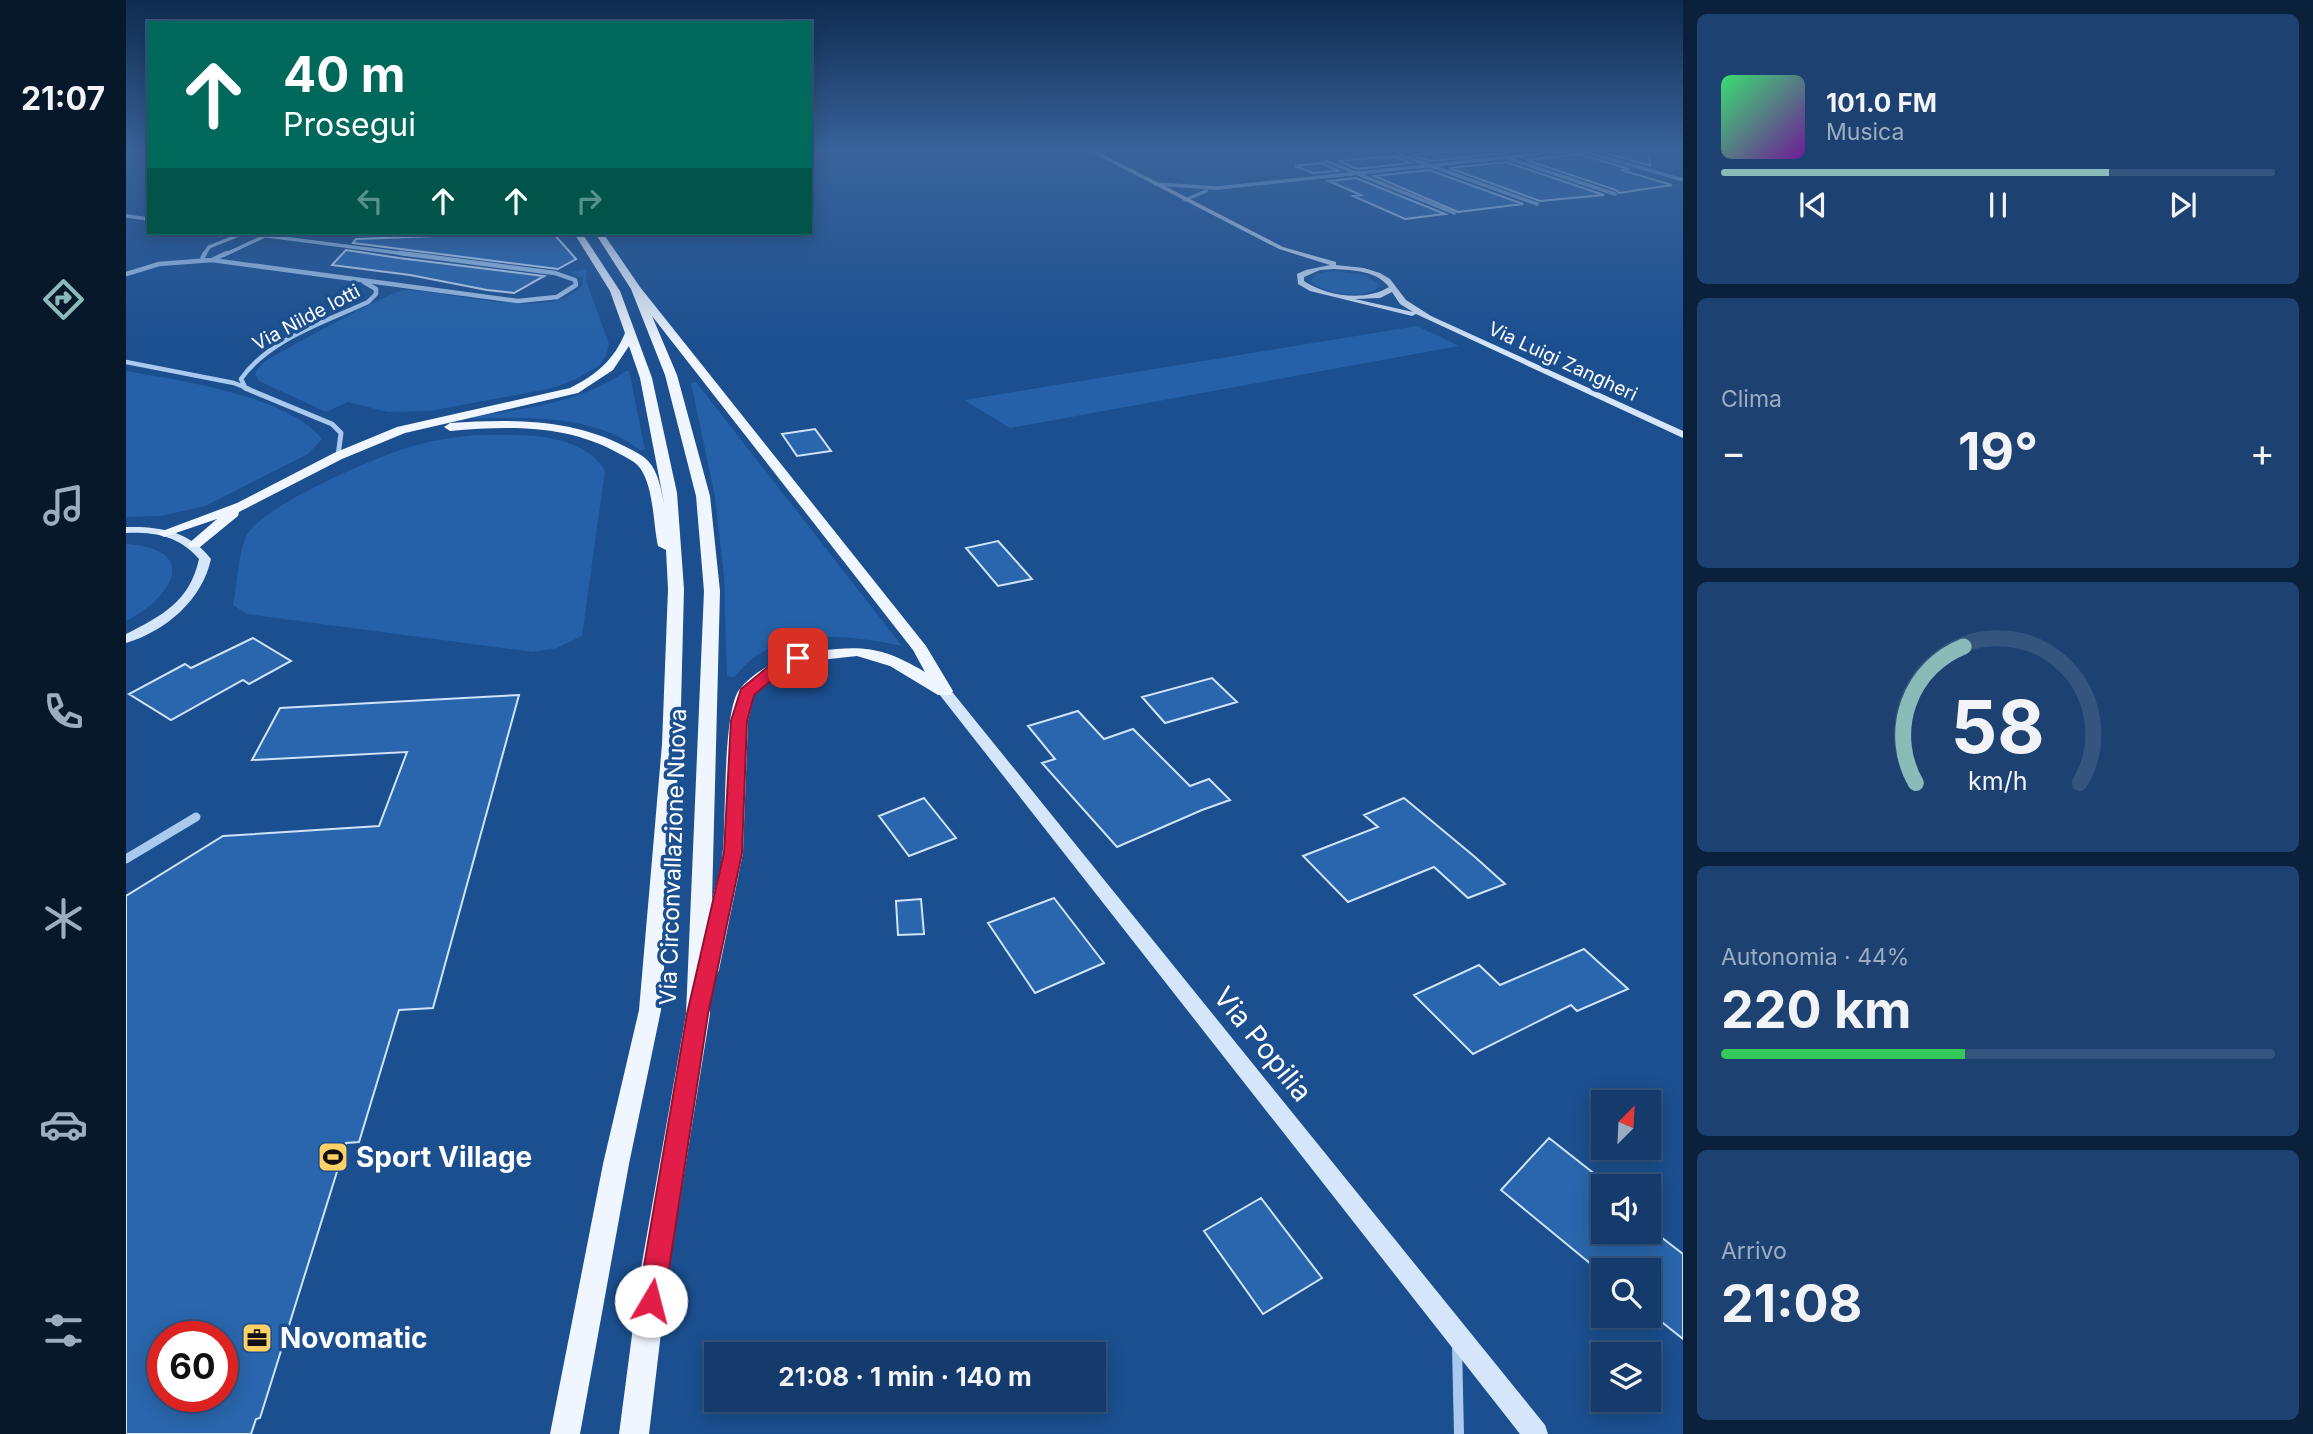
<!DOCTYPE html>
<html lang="it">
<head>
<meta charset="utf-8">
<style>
  :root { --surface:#143b6b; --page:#1d4271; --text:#f1f3f6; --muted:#9dadc1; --line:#33557e; --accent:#8bbbb9 }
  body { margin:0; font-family:Inter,sans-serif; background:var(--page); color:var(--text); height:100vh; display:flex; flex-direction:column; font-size:26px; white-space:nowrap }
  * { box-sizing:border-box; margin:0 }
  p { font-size:23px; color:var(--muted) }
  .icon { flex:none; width:38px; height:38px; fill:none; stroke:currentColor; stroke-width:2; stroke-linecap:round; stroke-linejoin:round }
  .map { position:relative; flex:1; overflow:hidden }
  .details { display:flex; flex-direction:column; gap:14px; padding:14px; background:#0b203b; width:630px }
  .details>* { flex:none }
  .top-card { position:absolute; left:21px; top:21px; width:665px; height:214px; border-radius:0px; box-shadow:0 4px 18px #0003,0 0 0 2px var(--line); background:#00695c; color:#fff; overflow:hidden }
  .needle { width:46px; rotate:24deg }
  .controls { position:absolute; left:1465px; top:1090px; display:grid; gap:14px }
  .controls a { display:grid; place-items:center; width:70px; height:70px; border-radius:0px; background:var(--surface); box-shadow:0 4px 18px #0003,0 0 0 2px var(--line); font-size:35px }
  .speed { position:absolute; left:21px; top:1321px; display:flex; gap:14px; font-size:35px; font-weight:700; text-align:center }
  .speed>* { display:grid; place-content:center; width:91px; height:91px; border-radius:50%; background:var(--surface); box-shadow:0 4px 18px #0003,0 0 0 2px var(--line); line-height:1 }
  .speed .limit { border:10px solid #d22; background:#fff; color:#111 }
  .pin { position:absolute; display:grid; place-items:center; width:60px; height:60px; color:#fff; margin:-30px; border-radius:14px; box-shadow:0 4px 10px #0006 }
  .me { position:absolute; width:77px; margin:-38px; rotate:8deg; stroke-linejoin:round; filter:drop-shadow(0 0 5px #0008) }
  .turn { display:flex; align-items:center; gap:24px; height:147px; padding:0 21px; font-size:32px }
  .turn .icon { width:91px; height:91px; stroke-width:2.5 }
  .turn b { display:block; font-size:49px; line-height:60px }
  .lanes { display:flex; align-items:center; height:66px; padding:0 21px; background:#0003; justify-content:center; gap:35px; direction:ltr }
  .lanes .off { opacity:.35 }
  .big { font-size:52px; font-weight:700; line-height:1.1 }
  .details .widget { flex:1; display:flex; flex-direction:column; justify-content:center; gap:10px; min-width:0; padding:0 24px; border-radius:10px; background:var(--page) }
  .details .dial { align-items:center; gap:0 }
  .dial svg { height:182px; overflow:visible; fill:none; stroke:var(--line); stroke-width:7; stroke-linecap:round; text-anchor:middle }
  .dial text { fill:var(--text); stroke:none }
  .song { display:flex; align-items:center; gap:21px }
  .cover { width:84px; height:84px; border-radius:10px; background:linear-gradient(135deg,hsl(140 70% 55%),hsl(280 70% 35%)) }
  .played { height:7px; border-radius:4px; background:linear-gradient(90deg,var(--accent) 70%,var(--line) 70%) }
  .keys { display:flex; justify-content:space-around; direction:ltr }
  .heat { display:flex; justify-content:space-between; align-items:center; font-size:38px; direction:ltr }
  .charge { height:10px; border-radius:5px; background:linear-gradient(90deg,#34c759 44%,var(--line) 0) }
  .trip { position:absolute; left:578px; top:1342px; width:402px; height:70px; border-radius:0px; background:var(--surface); box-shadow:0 4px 18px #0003,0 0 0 2px var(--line); font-weight:700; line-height:70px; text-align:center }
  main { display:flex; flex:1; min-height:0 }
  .dock { display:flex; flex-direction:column; width:126px; justify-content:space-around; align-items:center; background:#08182b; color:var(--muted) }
  .dock .icon { width:49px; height:49px }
  .dock .selected { color:var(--accent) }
  .dock b { font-size:32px; color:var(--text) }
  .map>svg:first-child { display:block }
  .green { fill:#2461a8 }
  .building { fill:#2a66ad; stroke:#cfe3fa; stroke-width:2; fill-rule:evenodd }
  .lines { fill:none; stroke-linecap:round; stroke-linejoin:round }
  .street-far4 { stroke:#a9c9ee; stroke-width:3.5 }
  .street-far3 { stroke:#a9c9ee; stroke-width:4.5 }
  .street-far2 { stroke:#a9c9ee; stroke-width:5 }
  .street-far1 { stroke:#a9c9ee; stroke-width:9 }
  .street { stroke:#a9c9ee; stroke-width:10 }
  .secondary { fill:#d6e6fa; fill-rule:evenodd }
  .primary { fill:#f0f6ff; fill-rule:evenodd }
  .route { fill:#e11d48; stroke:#92132f; stroke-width:2 }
  .labels { text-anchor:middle; stroke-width:7; stroke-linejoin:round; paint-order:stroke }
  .far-street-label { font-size:19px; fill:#fff; stroke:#1b4f8f }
  .street-label { font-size:23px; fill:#fff; stroke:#1b4f8f }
  .near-street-label { font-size:28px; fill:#fff; stroke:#1b4f8f }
  .near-poi-label { font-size:28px; font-weight:bold; fill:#fff; stroke:#1b4f8f; text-anchor:start }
</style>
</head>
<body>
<main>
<nav class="dock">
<b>21:07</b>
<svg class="icon selected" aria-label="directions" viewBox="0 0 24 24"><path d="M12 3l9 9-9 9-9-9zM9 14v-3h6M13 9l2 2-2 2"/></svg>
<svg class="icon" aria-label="music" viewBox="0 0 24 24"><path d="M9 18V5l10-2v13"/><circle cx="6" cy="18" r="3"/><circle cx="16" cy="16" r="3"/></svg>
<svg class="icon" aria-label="phone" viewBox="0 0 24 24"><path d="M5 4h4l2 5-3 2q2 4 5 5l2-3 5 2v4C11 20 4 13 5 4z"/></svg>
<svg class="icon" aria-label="climate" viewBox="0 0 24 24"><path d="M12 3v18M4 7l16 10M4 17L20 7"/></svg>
<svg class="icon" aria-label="car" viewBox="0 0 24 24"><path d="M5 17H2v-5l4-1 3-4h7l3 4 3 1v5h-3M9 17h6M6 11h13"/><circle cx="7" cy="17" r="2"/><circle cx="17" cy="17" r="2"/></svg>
<svg class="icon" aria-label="filters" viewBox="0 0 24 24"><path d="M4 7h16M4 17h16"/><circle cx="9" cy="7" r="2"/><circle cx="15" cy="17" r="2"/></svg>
</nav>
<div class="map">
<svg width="1557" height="1434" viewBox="0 0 1557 1434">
  <rect width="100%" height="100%" fill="#1b4f8f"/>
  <path class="green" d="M460,269V281L483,344L480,356L473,366L450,379L427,388L304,411L262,412L222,402L200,412L133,381L129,374L133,367L141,360C161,349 267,289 280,290C322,290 429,324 457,284L456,278L444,272Z
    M1205,271L1238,275L1254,285C1241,302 1198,294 1185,281L1189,274Z
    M1291,326L1333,346L884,428L838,400Z
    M0,371C52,380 163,396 196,439L182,454L79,506L35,516L0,517Z
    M500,371H503L519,450H514C468,415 403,417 348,419L347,417C401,408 454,403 500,371Z
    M570,382L776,646C728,636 671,628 627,658C620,663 614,671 608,677L601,676L598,577L589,497L565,383Z
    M350,435C393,435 452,430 479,470L456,636L431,648L407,652L121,614L107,605C111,586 112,555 120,537C132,507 254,455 287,446C308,440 329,437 350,435Z
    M0,544C75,549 47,597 0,621Z"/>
  <path class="building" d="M1342,149H1417L1304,161L1286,155Z
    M1466,149H1523L1524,166Z
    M1454,154L1503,169L1495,170L1546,185L1493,193L1490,190L1400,160Z
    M1268,156L1284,163L1231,169L1212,161Z
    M1381,162L1383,163L1478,195L1414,201L1323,168Z
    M1196,163L1212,171L1187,173L1169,166Z
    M1303,170L1397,204L1332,212L1248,176Z
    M1230,178L1319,214L1279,219L1227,196L1235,195L1203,181Z
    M391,233H427L450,259L432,269L227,243L230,239Z
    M220,250L273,258L418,276L388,293L361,290L284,275L206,265Z
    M689,429L705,451L671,456L656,434Z
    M872,541L906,579L872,586L840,548Z
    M127,638L165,661L123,684L117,680L45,720L3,694L59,664L65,668Z
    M1086,678L1111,702L1039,723L1016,697Z
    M393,695L307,1008L273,1010L233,1142L220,1143L134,1418L130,1419L125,1434H0V896L97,836L253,826L281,752L126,760L154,708ZM37,1337H96V1396H37Z
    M952,711L978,739L1007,729L1064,786L1083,779L1104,800L1076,810L991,847L916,763L929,759L902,726Z
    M798,798L830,838L783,856L753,816Z
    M1278,798L1349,857L1379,884L1342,898L1308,867L1222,902L1177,856L1252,827L1238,815Z
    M928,898L978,963L909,993L862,923Z
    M795,899L798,934L772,935L770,901Z
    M1458,949L1502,989L1451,1011L1445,1005L1347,1054L1288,995L1353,965L1374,985Z
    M1423,1138L1475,1179L1470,1186L1477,1191V1232H1522V1227L1557,1254V1339L1522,1311V1270H1477V1274L1375,1190Z
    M1135,1198L1196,1278L1137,1314L1078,1231Z"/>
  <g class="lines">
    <path class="street-far4" d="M1457,151L1557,180
      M1272,154L1411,204
      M1384,159L1489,194
      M1200,161L1328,213
      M1029,184L1091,188L1460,149
      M1059,200L1080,191
      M0,216L23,219
      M119,233L288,255
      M78,255L83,247L118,233
      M98,255L139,236"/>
    <path class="street-far3" d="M76,259L79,253
      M86,260L101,253
      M0,274L33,264L86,260L392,301L431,297L450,285L449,280L429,273L274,253
      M0,362L108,383L123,389
      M119,387L115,379C143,339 199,322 242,302L250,294V289L238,282"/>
    <path class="street-far2" d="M119,388L206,424L215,433L212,456"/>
    <path class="street-far1" d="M0,859L70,817"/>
    <path class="street" d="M1331,1346L1333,1434"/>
    <path class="secondary" d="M959,149H967L1157,247L1210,262V265L1238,268L1254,273L1264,279L1280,300L1305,316L1557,431V438L1290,314L1286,316L1184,291L1172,284L1171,274L1180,270L1204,265L1153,249ZM1208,269C1227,270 1251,271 1263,287C1239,302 1200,296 1178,281V277L1194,270ZM1266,292L1274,304L1287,312L1229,299L1254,298Z
      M0,527C33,526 64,531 85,559C76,600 40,631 0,643V634C36,616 64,601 73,559C53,536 29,532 0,533Z
      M818,687L823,688L1419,1425L1422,1434H1394L813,694L811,691Z"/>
    <path class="primary" d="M448,233H456L494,291L526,378L551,493L558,589L554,744L535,1010L503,1164L454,1434H424L477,1164L513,1010L536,744L542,589L540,550L532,546C527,523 528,488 514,468C509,461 499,457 492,453C440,424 382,426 324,431L318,427L324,423C384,419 445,418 500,447C508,451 517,455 523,462C532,472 535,489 538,503L514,378L503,346L487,370L452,393L279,433L216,459L113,512L112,516L74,547H64L62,544L91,519L38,537L31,533L111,503L208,453L271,427L444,388C470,375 488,360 499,333L484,291Z
      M469,233H477L514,287L800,646L827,691L824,695H812L764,666L731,656L676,662L653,675L628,695L622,721L617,853L593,970L590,976L584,978V1014L542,1274L523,1434H493L514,1274L560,1014L578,591L570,496L539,375L505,289ZM526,316L787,650L799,672C758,648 739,645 693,651C665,654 631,666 613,690C597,712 600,817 597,849C596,866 590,884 586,901L594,591L584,496L551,375Z"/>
  </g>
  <linearGradient id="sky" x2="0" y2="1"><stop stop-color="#0f2b4f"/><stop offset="0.43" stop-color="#39639b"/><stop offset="1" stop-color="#39639b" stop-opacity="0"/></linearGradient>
  <rect width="1557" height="350" fill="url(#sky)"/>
  <path class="route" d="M672,653L677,654L679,658L677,661L653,674L628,695L621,721L616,853L582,1014L538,1301L534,1310L525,1314L516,1310L512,1301L561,1014L598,853L605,721L615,689L642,667Z"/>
  <defs>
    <g id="stadium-square" transform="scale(1.575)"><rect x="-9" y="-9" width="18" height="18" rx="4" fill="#ffd166" stroke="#1b4f8f"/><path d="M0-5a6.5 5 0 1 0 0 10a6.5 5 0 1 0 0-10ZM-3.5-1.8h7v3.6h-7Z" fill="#111"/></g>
    <g id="office-square" transform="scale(1.575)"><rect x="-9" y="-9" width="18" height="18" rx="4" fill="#ffd166" stroke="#1b4f8f"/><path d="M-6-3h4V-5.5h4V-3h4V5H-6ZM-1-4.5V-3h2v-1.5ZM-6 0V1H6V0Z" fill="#111"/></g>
  </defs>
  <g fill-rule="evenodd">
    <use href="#stadium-square" x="207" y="1157"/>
    <use href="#office-square" x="131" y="1338"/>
  </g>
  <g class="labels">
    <g class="far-street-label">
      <text transform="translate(180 317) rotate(-28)" y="7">Via Nilde Iotti</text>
      <text transform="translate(1437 361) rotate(25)" y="7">Via Luigi Zangheri</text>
    </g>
    <g class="street-label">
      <text transform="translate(547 857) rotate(-88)" y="8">Via Circonvallazione Nuova</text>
    </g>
    <g class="near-street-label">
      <text transform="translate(1137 1044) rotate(51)" y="10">Via Popilia</text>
    </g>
    <g class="near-poi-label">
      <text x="230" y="1167">Sport Village</text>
      <text x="154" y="1348">Novomatic</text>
    </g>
  </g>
</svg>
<div class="controls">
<a><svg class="needle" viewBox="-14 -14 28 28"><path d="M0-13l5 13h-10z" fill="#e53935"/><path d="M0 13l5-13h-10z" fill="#9dadc1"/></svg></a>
<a><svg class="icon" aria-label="sound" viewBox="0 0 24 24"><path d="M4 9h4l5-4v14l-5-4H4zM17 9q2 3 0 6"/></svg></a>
<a><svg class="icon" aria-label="search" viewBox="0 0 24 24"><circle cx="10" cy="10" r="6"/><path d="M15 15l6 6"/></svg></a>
<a><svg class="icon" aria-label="layers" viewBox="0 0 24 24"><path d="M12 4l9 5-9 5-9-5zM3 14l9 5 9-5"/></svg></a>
</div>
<div class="speed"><div class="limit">60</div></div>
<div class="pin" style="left:672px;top:658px;background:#d93025"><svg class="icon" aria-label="arrive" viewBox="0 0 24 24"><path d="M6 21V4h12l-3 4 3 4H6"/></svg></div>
<svg class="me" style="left:525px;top:1301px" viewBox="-20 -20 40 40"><circle r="19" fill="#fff"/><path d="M0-13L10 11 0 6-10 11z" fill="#e11d48"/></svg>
<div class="trip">21:08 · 1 min · 140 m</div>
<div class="top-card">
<div class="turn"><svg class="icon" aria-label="ahead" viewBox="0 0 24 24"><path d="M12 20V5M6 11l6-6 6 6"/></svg><div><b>40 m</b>Prosegui</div></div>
<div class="lanes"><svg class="icon off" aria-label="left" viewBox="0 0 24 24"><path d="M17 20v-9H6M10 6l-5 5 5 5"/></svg><svg class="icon" aria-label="ahead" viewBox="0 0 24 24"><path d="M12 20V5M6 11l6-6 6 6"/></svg><svg class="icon" aria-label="ahead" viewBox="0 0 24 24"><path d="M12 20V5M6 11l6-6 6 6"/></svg><svg class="icon off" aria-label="right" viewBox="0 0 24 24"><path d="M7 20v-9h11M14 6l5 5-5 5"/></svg></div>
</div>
</div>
<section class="details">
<div class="widget">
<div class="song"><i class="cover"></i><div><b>101.0 FM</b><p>Musica</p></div></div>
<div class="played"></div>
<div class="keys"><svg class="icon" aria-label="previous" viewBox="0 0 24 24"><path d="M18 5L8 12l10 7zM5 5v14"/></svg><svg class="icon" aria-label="pause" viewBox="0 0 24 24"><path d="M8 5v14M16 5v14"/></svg><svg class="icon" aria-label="next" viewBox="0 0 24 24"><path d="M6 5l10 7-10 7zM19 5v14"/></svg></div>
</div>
<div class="widget"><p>Clima</p>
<div class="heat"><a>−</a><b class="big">19°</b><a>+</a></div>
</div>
<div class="widget dial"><svg viewBox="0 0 100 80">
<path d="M14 69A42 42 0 1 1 86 69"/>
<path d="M14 69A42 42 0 0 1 35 9" stroke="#8bbbb9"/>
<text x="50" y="56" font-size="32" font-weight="700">58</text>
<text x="50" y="72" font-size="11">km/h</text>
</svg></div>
<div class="widget"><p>Autonomia · 44%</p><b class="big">220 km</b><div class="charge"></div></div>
<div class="widget"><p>Arrivo</p><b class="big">21:08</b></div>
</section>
</main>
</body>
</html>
